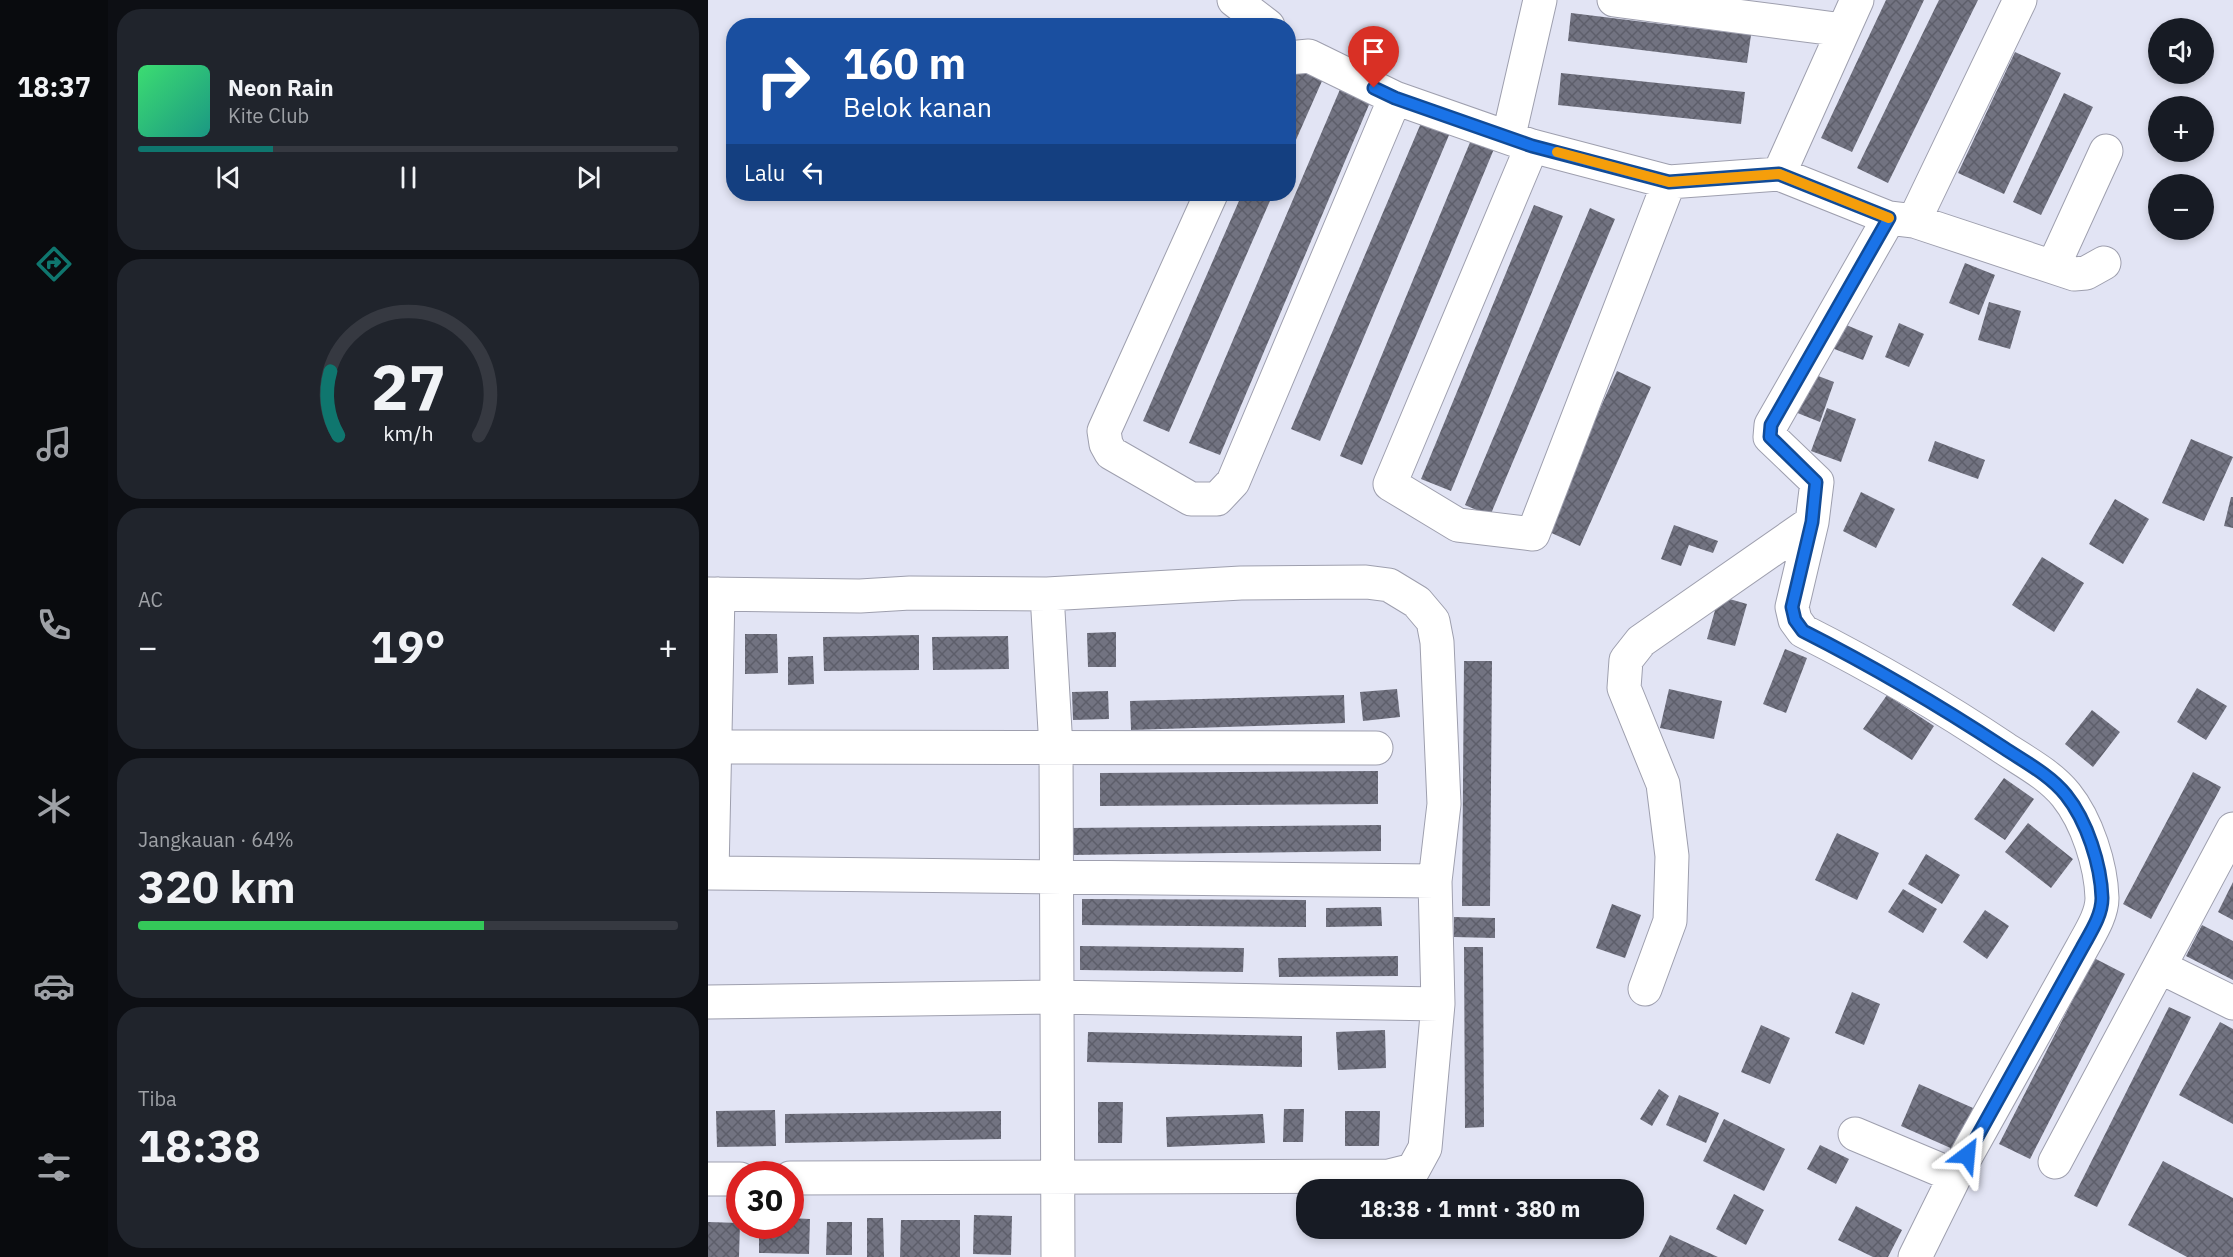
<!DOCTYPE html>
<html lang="id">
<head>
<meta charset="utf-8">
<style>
  :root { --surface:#171b24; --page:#20242c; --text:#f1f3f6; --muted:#9ea1a6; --line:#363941; --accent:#0f766e }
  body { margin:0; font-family:"IBM Plex Sans",sans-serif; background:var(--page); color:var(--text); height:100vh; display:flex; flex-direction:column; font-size:22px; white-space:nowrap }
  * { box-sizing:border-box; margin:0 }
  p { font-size:20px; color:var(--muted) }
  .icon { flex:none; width:33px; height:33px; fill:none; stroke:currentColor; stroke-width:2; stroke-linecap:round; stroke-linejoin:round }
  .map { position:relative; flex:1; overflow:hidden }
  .sheet { display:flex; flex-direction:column; gap:9px; padding:9px; background:#0d0f14; width:600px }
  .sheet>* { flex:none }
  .banner { position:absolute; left:18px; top:18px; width:570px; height:183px; border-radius:24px; box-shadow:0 3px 9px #0003; background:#1a4fa0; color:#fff; overflow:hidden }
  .buttons { position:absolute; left:1440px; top:18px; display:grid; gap:12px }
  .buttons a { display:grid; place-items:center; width:66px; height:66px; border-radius:50%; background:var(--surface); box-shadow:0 3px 9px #0003; font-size:30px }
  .speed { position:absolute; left:18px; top:1161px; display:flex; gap:12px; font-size:30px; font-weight:700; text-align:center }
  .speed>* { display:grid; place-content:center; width:78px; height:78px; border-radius:50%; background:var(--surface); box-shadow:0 3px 9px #0003; line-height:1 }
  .speed .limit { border:9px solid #d22; background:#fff; color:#111 }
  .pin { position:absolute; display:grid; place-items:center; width:51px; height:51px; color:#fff; margin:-62px -26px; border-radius:50% 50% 50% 0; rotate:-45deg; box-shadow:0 0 6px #0007 }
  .pin .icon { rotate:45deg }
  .me { position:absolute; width:66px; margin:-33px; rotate:29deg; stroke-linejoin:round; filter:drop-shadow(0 0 4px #0008) }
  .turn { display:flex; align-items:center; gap:21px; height:126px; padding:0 18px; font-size:27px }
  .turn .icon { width:78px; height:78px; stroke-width:2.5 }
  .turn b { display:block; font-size:42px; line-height:51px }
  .then { display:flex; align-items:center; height:57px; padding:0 18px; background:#0003; gap:12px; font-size:22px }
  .big { font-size:45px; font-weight:800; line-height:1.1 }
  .sheet .tile { flex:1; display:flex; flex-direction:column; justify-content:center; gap:9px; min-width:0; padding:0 21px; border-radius:24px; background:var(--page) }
  .sheet .dial { align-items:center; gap:0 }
  .dial svg { height:156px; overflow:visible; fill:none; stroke:var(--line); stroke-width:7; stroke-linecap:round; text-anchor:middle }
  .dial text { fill:var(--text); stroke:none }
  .song { display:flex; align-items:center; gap:18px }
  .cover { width:72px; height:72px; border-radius:9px; background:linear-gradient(135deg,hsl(140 70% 55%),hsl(170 70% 35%)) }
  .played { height:6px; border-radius:3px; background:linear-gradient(90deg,var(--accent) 25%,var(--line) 25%) }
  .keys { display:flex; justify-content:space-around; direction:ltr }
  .heat { display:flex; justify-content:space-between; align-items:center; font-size:33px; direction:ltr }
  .charge { height:9px; border-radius:4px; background:linear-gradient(90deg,#34c759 64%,var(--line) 0) }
  .trip { position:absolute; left:588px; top:1179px; width:348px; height:60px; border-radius:24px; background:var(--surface); box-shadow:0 3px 9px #0003; font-weight:800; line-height:60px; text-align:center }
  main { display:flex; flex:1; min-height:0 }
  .menu { display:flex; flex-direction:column; width:108px; justify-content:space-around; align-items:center; background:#090b0e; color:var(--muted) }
  .menu .icon { width:42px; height:42px }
  .menu .current { color:var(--accent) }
  .menu b { font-size:27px; color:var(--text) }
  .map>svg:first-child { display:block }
  .building { fill:url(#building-cross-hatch) }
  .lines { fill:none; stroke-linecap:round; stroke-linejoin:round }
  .minor-casing { stroke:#9e9fae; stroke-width:35 }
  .minor { stroke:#fff; stroke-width:33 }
  .route-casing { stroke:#114b97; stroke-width:15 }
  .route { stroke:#1a73e8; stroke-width:10 }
  .slow { stroke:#f59e0b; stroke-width:10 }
</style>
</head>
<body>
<main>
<nav class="menu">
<b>18:37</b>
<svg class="icon current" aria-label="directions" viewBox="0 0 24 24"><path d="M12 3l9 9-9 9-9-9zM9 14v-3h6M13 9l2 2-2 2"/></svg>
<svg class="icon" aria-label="music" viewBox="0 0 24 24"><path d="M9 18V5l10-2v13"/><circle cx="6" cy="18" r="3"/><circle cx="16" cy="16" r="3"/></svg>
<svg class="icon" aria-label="phone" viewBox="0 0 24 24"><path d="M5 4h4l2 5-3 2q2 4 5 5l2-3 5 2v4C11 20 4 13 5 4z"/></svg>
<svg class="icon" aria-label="climate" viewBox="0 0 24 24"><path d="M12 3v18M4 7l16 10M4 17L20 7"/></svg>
<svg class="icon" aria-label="car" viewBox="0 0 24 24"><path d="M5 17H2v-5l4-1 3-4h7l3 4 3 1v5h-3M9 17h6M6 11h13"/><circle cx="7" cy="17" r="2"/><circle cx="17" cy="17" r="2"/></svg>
<svg class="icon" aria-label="filters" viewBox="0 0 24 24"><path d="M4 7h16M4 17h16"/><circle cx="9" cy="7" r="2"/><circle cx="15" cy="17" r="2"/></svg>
</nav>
<section class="sheet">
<div class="tile">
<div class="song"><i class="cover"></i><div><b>Neon Rain</b><p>Kite Club</p></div></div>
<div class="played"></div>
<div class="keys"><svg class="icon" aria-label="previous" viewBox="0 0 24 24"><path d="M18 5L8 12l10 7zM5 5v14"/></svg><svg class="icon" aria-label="pause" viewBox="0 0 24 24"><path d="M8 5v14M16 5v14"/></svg><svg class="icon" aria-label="next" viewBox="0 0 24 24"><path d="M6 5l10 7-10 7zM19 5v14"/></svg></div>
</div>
<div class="tile dial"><svg viewBox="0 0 100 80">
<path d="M14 69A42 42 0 1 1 86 69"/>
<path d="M14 69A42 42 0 0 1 10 36" stroke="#0f766e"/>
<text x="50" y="56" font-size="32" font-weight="700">27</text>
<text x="50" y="72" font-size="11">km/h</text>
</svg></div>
<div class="tile"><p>AC</p>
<div class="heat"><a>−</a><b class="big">19°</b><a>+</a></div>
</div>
<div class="tile"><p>Jangkauan · 64%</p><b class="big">320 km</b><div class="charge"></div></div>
<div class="tile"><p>Tiba</p><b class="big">18:38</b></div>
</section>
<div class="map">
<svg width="1525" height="1257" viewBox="0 0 1525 1257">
  <defs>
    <pattern id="building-cross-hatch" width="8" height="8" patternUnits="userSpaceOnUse" patternTransform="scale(1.5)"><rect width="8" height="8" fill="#727381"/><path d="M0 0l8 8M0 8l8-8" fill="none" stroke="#5d5e6a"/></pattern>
  </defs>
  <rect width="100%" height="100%" fill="#e2e4f4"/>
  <path class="building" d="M1178,0H1216L1144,152L1113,138Z
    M1231,0H1270L1180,183L1149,168Z
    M863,13L1043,35L1039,63L860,41Z
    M1307,52L1353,73L1296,194L1250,173Z
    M592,61L618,72L580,158V87Z
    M853,73L1037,92L1033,124L850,105Z
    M636,80L666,93L512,455L481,443Z
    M1356,93L1385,107L1333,215L1305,202Z
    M716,116L744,128L612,441L583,429Z
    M763,140L786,149L654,465L632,456Z
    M534,194H565L461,432L435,421Z
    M826,205L855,216L743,491L713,479Z
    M882,208L907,219L782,516L757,505Z
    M1257,263L1287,275L1271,315L1241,303Z
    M1281,302L1313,311L1302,349L1270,340Z
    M1126,320L1165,336L1155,360L1116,345Z
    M1191,323L1216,334L1201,367L1177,357Z
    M909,371L943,387L872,546L837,530Z
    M1097,371L1126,382L1112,422L1082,410Z
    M1119,408L1148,419L1133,462L1103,451Z
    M1483,439L1525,457L1496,521L1454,503Z
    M1227,441L1277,460L1270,479L1220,461Z
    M1153,492L1187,509L1168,548L1135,531Z
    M1523,497H1525V528L1516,526Z
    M1407,499L1441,519L1415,564L1381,544Z
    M966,525L1010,541L1005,553L981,545L973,566L953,559Z
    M1334,557L1376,583L1346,632L1304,605Z
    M1011,596L1039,604L1027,646L999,639Z
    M408,632V667H380L379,633Z
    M37,634H69L70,673L37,674Z
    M211,635V670L116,671L115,637Z
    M300,636L301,669L225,670L224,637Z
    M1077,649L1099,658L1078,713L1055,704Z
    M105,656L106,684L80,685V657Z
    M756,661H784L782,906H754Z
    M1489,688L1519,706L1498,740L1469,722Z
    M689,689L692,717L655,721L652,692Z
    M961,689L1014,701L1006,739L952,728Z
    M400,691L401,719L365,720L364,692Z
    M636,695L637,723L423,730L422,701Z
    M1179,695L1226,726L1204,760L1155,729Z
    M1384,710L1412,732L1385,767L1357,744Z
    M670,771V804L392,806V773Z
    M1485,772L1513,787L1443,919L1415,904Z
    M1296,778L1326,799L1297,840L1266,819Z
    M1320,823L1365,859L1343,888L1297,852Z
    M673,825V851L362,855L361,828Z
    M1129,833L1171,853L1149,900L1107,880Z
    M1218,854L1252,875L1234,904L1200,884Z
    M1525,882V920L1510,912Z
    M1195,889L1229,909L1215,933L1180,912Z
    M374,899L598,900V927L374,925Z
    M904,904L933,915L917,958L888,948Z
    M673,907L674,926L618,927V908Z
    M1277,910L1301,926L1279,959L1255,942Z
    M746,917L787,918V938L746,937Z
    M1494,925L1525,941V980L1478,956Z
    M372,946L536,948L535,972L372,970Z
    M756,947H775L776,1127L757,1128Z
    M690,956V976L571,977L570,958Z
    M1386,958L1417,974L1322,1159L1291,1144Z
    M1144,992L1172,1004L1156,1045L1127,1033Z
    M1461,1007L1483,1017L1389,1207L1366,1196Z
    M1512,1022L1525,1029V1124L1471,1095Z
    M1053,1025L1082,1038L1062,1084L1033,1072Z
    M677,1030L678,1068L630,1070L628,1032Z
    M380,1032L594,1036V1067L379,1062Z
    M1211,1084L1265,1108L1247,1150L1193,1126Z
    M951,1089L961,1096L944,1126L932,1119Z
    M971,1095L1011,1113L998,1143L958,1125Z
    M390,1102H415L414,1143H390Z
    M576,1109H596L595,1142H575Z
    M67,1110L68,1146L9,1147L8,1111Z
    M293,1111V1139L77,1143V1114Z
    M637,1111H672L671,1146H637Z
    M555,1114L557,1143L459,1147L458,1117Z
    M1016,1119L1077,1149L1056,1191L995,1161Z
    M1112,1145L1141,1159L1128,1184L1099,1169Z
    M1455,1161L1525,1198V1257H1479L1420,1225Z
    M1026,1194L1056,1210L1038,1245L1008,1229Z
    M1148,1206L1194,1230L1180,1257H1165L1130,1240Z
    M266,1215L304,1216L303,1255L265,1254Z
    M82,1218L102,1219L101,1254L51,1253V1226H82Z
    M159,1218H175L176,1257H159Z
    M193,1220H252V1257H192Z
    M0,1222L32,1223L31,1257H0Z
    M119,1222H144V1255H118Z
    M962,1235L1010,1257H951Z"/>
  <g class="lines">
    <g class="minor-casing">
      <path id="minor" d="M526,0L560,26
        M906,0L1135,30
        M580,58L601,56L687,98L824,146L961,182L1071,174L1181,218L1206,221L1366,274L1378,273L1396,263
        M801,135L832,0
        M824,146L682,484L750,525L825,534L961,182
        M1071,174L1149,0
        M503,194L396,431L398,444L403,453L483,499H509L525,482L687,98
        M1181,218L1063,425L1062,437L1109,482L1104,522L1084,607L1087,620L1095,631C1164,666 1232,705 1296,748C1317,762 1342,775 1358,795C1379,821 1393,865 1394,898C1394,915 1382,933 1374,948L1247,1176L1207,1257
        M1206,221L1312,0
        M1345,267L1398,151
        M0,594L152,596L202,593L339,594L533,583L658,582L681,585L709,602L725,621L729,642L736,804L727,881L730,1004L717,1148L705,1170L681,1176L82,1178
        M339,594L348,748L350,1257
        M0,747L668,748
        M0,873L727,881
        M4,873L10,594
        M1452,967L1525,1003
        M937,989L962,921L964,856L955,784L916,688L918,660L933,641L1104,522
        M0,1002L347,997L730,1004
        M1147,1134L1247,1176
        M1347,1162L1525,829
        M0,1179H32"/>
    </g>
    <use href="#minor" class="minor"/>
  </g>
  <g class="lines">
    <g class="route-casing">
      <path id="route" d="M666,88L687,98L824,146L961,182L1071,174L1181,218L1063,425L1062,437L1108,482L1104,522L1084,607L1087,620L1095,631C1164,666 1232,706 1296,748C1317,762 1342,775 1358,795C1379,821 1393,865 1394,898C1394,916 1382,933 1374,948L1259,1155"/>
    </g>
    <use href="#route" class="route"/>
    <path class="slow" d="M849,152L961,182L1071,174L1181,218"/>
  </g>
</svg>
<div class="buttons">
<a><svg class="icon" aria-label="sound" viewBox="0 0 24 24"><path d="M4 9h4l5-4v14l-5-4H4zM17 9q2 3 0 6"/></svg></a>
<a>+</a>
<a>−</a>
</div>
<div class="speed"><div class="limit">30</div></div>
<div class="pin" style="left:666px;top:88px;background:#d93025"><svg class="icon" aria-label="arrive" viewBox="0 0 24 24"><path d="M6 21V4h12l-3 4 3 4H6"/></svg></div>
<svg class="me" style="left:1259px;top:1155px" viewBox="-20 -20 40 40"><path d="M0-17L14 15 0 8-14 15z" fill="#1a73e8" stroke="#fff" stroke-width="4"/></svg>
<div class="trip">18:38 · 1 mnt · 380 m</div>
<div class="banner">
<div class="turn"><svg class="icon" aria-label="right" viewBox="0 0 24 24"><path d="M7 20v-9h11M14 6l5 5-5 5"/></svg><div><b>160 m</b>Belok kanan</div></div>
<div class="then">Lalu<svg class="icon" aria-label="left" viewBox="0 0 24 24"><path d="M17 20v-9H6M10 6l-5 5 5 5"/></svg></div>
</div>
</div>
</main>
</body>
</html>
